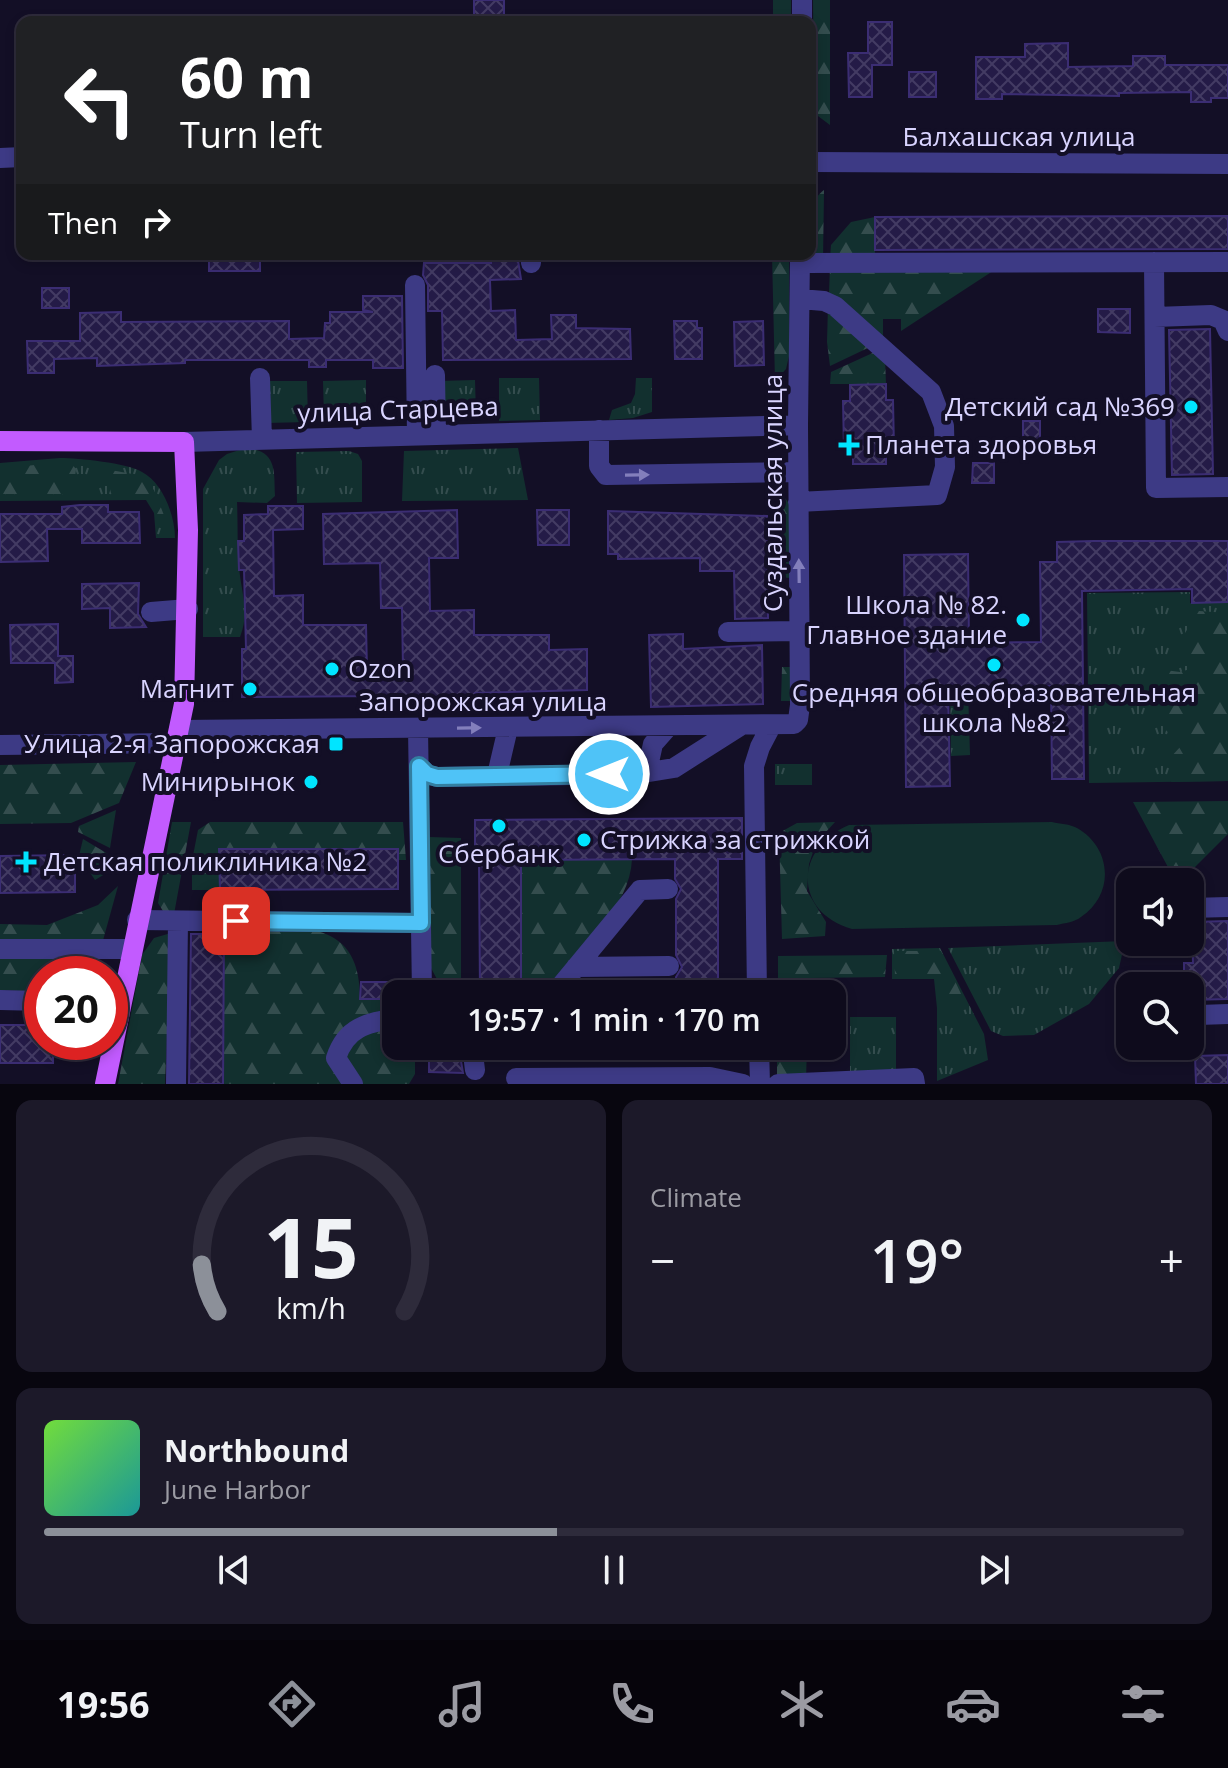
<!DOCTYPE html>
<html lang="en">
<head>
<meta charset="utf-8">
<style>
  :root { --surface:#0e0b1c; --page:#1c1929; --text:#f1f3f6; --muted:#9b9ba3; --line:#2e2b3b; --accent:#8c9099 }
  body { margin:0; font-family:"Open Sans",sans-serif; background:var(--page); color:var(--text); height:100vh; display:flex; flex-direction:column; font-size:30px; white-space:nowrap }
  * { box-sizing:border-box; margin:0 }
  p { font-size:26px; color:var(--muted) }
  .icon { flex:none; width:44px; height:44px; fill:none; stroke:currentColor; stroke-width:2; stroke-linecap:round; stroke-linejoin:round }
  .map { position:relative; height:1084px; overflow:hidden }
  .side { display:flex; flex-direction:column; gap:16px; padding:16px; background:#08060f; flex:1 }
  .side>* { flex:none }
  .guide { position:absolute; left:16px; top:16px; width:800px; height:244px; border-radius:16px; box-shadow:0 4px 12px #0003,0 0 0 2px var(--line); background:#202124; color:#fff; overflow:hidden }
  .fabs { position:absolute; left:1116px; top:868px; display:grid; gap:16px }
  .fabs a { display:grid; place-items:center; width:88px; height:88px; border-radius:16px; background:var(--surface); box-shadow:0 4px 12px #0003,0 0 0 2px var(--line); font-size:40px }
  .speed { position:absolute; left:24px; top:956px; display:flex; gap:16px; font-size:40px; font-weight:700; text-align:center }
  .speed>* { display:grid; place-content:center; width:104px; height:104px; border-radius:50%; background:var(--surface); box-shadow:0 4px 12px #0003,0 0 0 2px var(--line); line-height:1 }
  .speed .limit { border:12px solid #d22; background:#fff; color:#111 }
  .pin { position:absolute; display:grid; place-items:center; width:68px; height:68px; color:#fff; margin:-34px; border-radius:16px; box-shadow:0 4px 12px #0006 }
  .me { position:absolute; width:88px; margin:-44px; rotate:270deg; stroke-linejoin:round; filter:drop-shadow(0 0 6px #0008) }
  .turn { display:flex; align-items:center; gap:28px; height:168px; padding:0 32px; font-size:36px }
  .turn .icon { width:104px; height:104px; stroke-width:2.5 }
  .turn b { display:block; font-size:56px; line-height:68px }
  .then { display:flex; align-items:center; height:76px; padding:0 32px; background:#0003; gap:16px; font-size:30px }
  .big { font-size:60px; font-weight:600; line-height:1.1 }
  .side .card { flex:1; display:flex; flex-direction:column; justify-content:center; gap:12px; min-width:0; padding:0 28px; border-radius:16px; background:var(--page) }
  .side .dial { align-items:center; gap:0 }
  .dial svg { height:208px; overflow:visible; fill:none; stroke:var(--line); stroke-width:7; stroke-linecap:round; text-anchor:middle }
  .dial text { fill:var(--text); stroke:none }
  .song { display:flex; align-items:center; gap:24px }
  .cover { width:96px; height:96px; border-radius:12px; background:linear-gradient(135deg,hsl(100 70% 55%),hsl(180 70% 35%)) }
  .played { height:8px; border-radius:4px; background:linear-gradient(90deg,var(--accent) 45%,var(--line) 45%) }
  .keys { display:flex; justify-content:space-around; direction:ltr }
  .heat { display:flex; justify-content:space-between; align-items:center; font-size:44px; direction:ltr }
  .side .tiles { flex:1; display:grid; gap:16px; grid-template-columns:1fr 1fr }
  .card:last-child { grid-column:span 2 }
  .trip { position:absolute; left:382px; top:980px; width:464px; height:80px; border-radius:16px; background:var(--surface); box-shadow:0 4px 12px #0003,0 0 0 2px var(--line); font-weight:600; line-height:80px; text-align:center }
  .dock { display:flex; height:128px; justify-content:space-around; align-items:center; background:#06040b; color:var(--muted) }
  .dock .icon { width:56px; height:56px }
  .dock .selected { color:var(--accent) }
  .dock b { font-size:36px; color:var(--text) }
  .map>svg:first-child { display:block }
  .grass { fill:url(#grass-tufts) }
  .forest { fill:url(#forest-firs) }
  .pitch { fill:#12302f }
  .building { fill:url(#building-cross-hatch); stroke:#3b2d73; stroke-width:2 }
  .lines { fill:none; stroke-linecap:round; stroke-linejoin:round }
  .minor { stroke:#3d3a85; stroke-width:20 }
  .major { stroke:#c25bff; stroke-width:20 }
  .oneway { fill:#837fbc }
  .route-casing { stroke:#337fa1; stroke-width:20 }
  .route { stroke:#4fc3f7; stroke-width:14 }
  .poi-dot { fill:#00e5ff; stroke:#130f26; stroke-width:3 }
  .labels { text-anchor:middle; stroke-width:8; stroke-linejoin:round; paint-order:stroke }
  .street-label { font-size:26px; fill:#d9d4ff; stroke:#130f26 }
  .poi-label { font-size:26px; fill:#d9d4ff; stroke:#130f26; text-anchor:end }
</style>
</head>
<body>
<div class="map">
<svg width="1228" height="1084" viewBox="0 0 1228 1084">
  <defs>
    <pattern id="grass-tufts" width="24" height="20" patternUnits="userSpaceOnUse" patternTransform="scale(2)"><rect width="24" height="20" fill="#12302f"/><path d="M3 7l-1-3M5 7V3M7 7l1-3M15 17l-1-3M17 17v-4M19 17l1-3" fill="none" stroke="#344d4e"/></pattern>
    <pattern id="forest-firs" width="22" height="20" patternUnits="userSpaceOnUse" patternTransform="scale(2)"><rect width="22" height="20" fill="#12302f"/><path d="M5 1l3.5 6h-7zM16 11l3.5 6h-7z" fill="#344d4e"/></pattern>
    <pattern id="building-cross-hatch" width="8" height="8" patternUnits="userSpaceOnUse" patternTransform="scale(2)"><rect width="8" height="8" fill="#241b47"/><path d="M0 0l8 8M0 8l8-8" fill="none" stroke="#433b63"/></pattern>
  </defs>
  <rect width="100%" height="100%" fill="#130f26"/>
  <path class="grass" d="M499,378H539L540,420L499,421Z
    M636,378H652V412L633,418L609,420L612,410L631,403L635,394Z
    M366,380V419H324L323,381Z
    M475,380L476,416L441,417L440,381Z
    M265,381H307L308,422L265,423Z
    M246,448C277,451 274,470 275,496L267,503L237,502C238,524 237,546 239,567C241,592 250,612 240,637H203V489L219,460L227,454Z
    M518,448L528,500L402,501L404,451Z
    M349,451L358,454L362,461V502L297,503L296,452Z
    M60,458C78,458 127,463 142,472C163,483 175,516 175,538H156L154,513L146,500L0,501V463Z
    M1190,592V603H1228V781L1089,783L1087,593Z
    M950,689H968L970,755L951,756Z
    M775,764H812V785H775Z
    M1125,941L1119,968L1089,1004L1034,1035L1003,1036L991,1031L948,948Z
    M940,948L984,1034L988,1060L937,1081V1008L934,979H892V949Z
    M850,1017H896V1074H850Z"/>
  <path class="forest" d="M773,0H791V22H773Z
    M813,0H830V125L818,116L814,100Z
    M824,190L823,260L810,254C810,232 805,204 824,190Z
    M875,217V259H830L831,245L851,222Z
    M772,254H789V356L786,369L775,381Z
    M830,267H999L901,331V319H883V339L829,293Z
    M828,307L872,346L830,366L827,342Z
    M877,351L885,358L886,384H830L831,372Z
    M69,461L76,469L73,494H0V469Z
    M105,469L138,475L154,490L169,528L162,530L161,520L145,497L111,493Z
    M778,496L785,498L790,505L791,578L779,577Z
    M1199,611L1228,613V781L1171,782L1174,775L1170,758L1181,746L1163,727L1156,693L1157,669L1180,672L1190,669L1178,644Z
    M782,667H795L794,701H781Z
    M136,762L119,803L71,823L0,824V765Z
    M1228,801V834L1180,882H1176L1133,802Z
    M116,810L110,848L78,832L79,826Z
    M172,822H191L174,914L163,911L158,903Z
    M210,822H403L406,860H398L397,849H220V890H192V861L198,830Z
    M835,822L816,843L809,864L807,891L826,922L825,936L782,939L779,833L797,823Z
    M428,837L461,838V994H445L431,968Z
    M83,839L123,863L95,880L79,856Z
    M632,859C630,908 580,949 549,985L536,994H521V860Z
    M118,886L102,944H0V924L47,925L98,905Z
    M224,928C287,929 361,911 360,999H389L396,1011V1046H415V1074L409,1084H223Z
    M171,933L165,1084H118L142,955L154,938Z
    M894,951H941L968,1009L942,1015L936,976H895Z
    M0,952L91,953L67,966L70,974H42V992L0,990Z
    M887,955L885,977L810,978L809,994H778V956Z
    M777,1046H807L806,1079L777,1080Z"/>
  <path class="pitch" d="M1052,822C1060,824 1070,824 1077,828C1112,848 1115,894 1081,917C1075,922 1065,923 1057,925L852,929C793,912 794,848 849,825Z"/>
  <path class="building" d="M474,0H504V22H474Z
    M868,22H892V65H872V97H849L848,53H868Z
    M1068,43V67L1133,66V56H1165V65H1228V98H1211V102H1191V92L1119,93V96L1002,94V99H976V57H1025V44Z
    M909,72H936V97H909Z
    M1228,216V249L875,250V217Z
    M209,254H260V271H209Z
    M491,254H517L521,279L490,280L491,311L515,310L516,340L552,339L551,315H576V328L630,329L631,359L443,360L442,311H428V285L423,275L424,263H491Z
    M42,288H69V308H42Z
    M363,296H402L403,368H373V360H326V367H309V360H185V363L97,366V358L54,359V373H28L27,341H80V313L121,312V322L289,321V339L324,338L325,323H330V312H373L363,310Z
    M1098,309H1130V333L1098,332Z
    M674,321H697V328H702V359H675Z
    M763,321L764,365L735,366L734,322Z
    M1210,329L1213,474L1172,475L1169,330Z
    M886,384V400H893L894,448H886V464H853V449H844L843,401H850V385Z
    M1023,421H1040V440H1023Z
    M973,463H994V483H972Z
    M80,505H108V512H139L140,543H82V529H47L48,561L0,562V514H62V507Z
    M268,506H303V529L273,530L274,596L303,595V625H366L367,670H403L402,608H381L380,563L324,564L323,514L457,510L458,558H429L430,611L474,610V635H549V650L587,649V690L475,693L476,703L379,702V696L242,697V649H246L244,570H239L238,541H244V515L268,514Z
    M537,510H569V545H538Z
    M608,511L767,516L768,618L735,619L734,571H700V558L618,559V554H608Z
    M1093,541H1228V602L1192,603V589L1082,591L1084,779H1052L1051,686L948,688L950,786L906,787L904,555L968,554L969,643L1041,642L1040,562H1057V542Z
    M139,583L138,614L146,627L110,628V608L82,609V584Z
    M58,624V656H73V682L55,683V663H11L10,625Z
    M683,634V649L762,645L763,704L651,707L649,635Z
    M742,818V859H718V994H676V977L682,967L676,955V899L681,889L675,879V859L521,860V994H480L479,860H475V820Z
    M219,849H398V889L220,890Z
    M75,855V892L0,893V856Z
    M1228,921V999L1190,1000V986H1184V963H1193L1192,922Z
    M191,934H224L223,1084H189Z
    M361,982H388L389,999H360Z
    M0,1025H42V1042H53V1063H0Z
    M433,1054L460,1055L463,1073L429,1072V1059Z
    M1228,1055V1084H1196L1195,1056Z"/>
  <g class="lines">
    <path class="minor" d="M802,0V22
      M0,158L22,157
      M810,162L1228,164
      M530,254L531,263
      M1154,262L1156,488L1228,487
      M800,263L1228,262
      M415,285L417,436
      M1155,317L1211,315L1223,320L1228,331
      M435,375L436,435
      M260,378L262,440
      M599,430V466L606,475L798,472
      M184,442L798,425
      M798,502L937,495L945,467L944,426L931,392L835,306L824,301L800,299
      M151,612L188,609
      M728,632L800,631
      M418,728L422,994
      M179,730L794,724L798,720L800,705L798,425L800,254
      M0,745L178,743
      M419,766L427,774L437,777L637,774L649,762L653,744L668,727
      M637,774L674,768L740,726
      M497,775L508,728
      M1190,908L1228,907
      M137,920L421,923
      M0,949H131
      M576,967L669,966
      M554,994L640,890L668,889
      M757,994L754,766L760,747L771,726
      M0,1000L42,1001
      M1199,1015L1228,1014
      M422,1046V1048
      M472,1046L475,1070
      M759,1046L760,1084
      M516,1078L710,1077L743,1084
      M176,1084L178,921
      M353,1084L336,1058C346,1027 367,1023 396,1018
      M778,1084L914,1078L915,1084"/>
    <path class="major" d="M0,441L184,442L188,530L184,704L105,1084"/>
  </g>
  <defs><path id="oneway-solid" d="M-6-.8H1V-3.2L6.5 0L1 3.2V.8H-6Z" transform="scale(2)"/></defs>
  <g class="oneway">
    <use href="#oneway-solid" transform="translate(637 475) rotate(-1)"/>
    <use href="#oneway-solid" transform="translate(799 571) rotate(-91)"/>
    <use href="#oneway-solid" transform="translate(469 728) rotate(-1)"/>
  </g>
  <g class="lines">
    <g class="route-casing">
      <path id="route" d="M236,921L421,923L419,766L427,774L437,777L609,774"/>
    </g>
    <use href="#route" class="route"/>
  </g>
  <g class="poi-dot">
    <circle cx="1191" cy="407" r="8"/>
    <path d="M845 433h8v8h8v8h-8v8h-8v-8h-8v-8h8z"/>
    <circle cx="1023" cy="620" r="8"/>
    <circle cx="994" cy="665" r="8"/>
    <circle cx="332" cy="669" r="8"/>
    <circle cx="250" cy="689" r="8"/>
    <rect x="328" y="736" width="16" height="16" rx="4"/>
    <circle cx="311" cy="782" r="8"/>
    <circle cx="499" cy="826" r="8"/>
    <circle cx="584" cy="840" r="8"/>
    <path d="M22 850h8v8h8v8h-8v8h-8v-8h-8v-8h8z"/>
  </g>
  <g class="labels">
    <g class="street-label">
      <text x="1019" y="146">Балхашская улица</text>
      <text transform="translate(398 410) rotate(-2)" y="9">улица Старцева</text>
      <text transform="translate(773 493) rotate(-90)" y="9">Суздальская улица</text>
      <text x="483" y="711">Запорожская улица</text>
    </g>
    <g class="poi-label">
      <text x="1175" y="416">Детский сад №369</text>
      <text x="865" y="454" text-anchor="start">Планета здоровья</text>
      <text x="1007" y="614">Школа № 82.<tspan x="1007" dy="30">Главное здание</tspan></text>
      <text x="348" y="678" text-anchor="start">Ozon</text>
      <text x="234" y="698">Магнит</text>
      <text x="994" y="702" text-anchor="middle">Средняя общеобразовательная<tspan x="994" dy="30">школа №82</tspan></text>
      <text x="320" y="753">Улица 2-я Запорожская</text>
      <text x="295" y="791">Минирынок</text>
      <text x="600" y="849" text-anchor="start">Стрижка за стрижкой</text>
      <text x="499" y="863" text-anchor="middle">Сбербанк</text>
      <text x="44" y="871" text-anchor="start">Детская поликлиника №2</text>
    </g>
  </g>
</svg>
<div class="fabs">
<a><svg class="icon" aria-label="sound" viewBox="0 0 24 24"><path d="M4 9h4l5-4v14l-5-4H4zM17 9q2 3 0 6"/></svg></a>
<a><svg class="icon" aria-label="search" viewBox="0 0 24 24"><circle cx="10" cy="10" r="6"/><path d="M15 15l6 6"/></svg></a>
</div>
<div class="speed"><div class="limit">20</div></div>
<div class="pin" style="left:236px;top:921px;background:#d93025"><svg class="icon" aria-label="arrive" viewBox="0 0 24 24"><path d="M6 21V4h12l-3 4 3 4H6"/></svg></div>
<svg class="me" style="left:609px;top:774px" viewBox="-20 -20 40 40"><circle r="17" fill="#4fc3f7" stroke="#fff" stroke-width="3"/><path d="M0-11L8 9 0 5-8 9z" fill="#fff"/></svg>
<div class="trip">19:57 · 1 min · 170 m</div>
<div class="guide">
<div class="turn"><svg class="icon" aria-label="left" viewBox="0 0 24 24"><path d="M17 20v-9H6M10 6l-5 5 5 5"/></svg><div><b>60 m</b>Turn left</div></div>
<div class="then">Then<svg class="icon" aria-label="right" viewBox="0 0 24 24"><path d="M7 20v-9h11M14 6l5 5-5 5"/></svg></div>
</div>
</div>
<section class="side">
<div class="tiles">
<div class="card dial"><svg viewBox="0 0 100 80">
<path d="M14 69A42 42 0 1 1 86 69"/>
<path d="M14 69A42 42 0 0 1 8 51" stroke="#8c9099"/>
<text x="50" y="56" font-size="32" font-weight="700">15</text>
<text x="50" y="72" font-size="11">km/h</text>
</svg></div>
<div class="card"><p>Climate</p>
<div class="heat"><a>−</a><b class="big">19°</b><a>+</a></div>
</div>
<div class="card">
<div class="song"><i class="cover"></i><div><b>Northbound</b><p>June Harbor</p></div></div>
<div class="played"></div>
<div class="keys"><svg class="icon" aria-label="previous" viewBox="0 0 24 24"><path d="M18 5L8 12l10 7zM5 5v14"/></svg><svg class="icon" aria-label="pause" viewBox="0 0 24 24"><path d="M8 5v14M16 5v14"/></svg><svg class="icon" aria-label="next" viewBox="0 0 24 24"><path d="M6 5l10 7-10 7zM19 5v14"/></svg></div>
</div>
</div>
</section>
<nav class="dock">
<b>19:56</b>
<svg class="icon selected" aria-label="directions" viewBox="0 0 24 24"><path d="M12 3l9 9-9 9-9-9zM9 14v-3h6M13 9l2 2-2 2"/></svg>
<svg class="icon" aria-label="music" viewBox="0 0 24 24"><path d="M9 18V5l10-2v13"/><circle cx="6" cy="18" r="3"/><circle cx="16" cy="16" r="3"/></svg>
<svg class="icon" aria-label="phone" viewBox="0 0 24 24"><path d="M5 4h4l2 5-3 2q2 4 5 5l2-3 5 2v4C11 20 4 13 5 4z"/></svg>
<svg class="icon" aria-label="climate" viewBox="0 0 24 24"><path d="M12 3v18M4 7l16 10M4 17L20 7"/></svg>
<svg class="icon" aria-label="car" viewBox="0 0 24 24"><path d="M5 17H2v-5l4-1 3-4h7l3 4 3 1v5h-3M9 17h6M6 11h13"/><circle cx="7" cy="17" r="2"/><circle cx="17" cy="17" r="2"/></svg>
<svg class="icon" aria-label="filters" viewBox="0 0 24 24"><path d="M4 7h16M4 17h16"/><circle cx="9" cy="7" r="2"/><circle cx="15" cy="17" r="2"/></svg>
</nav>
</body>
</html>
